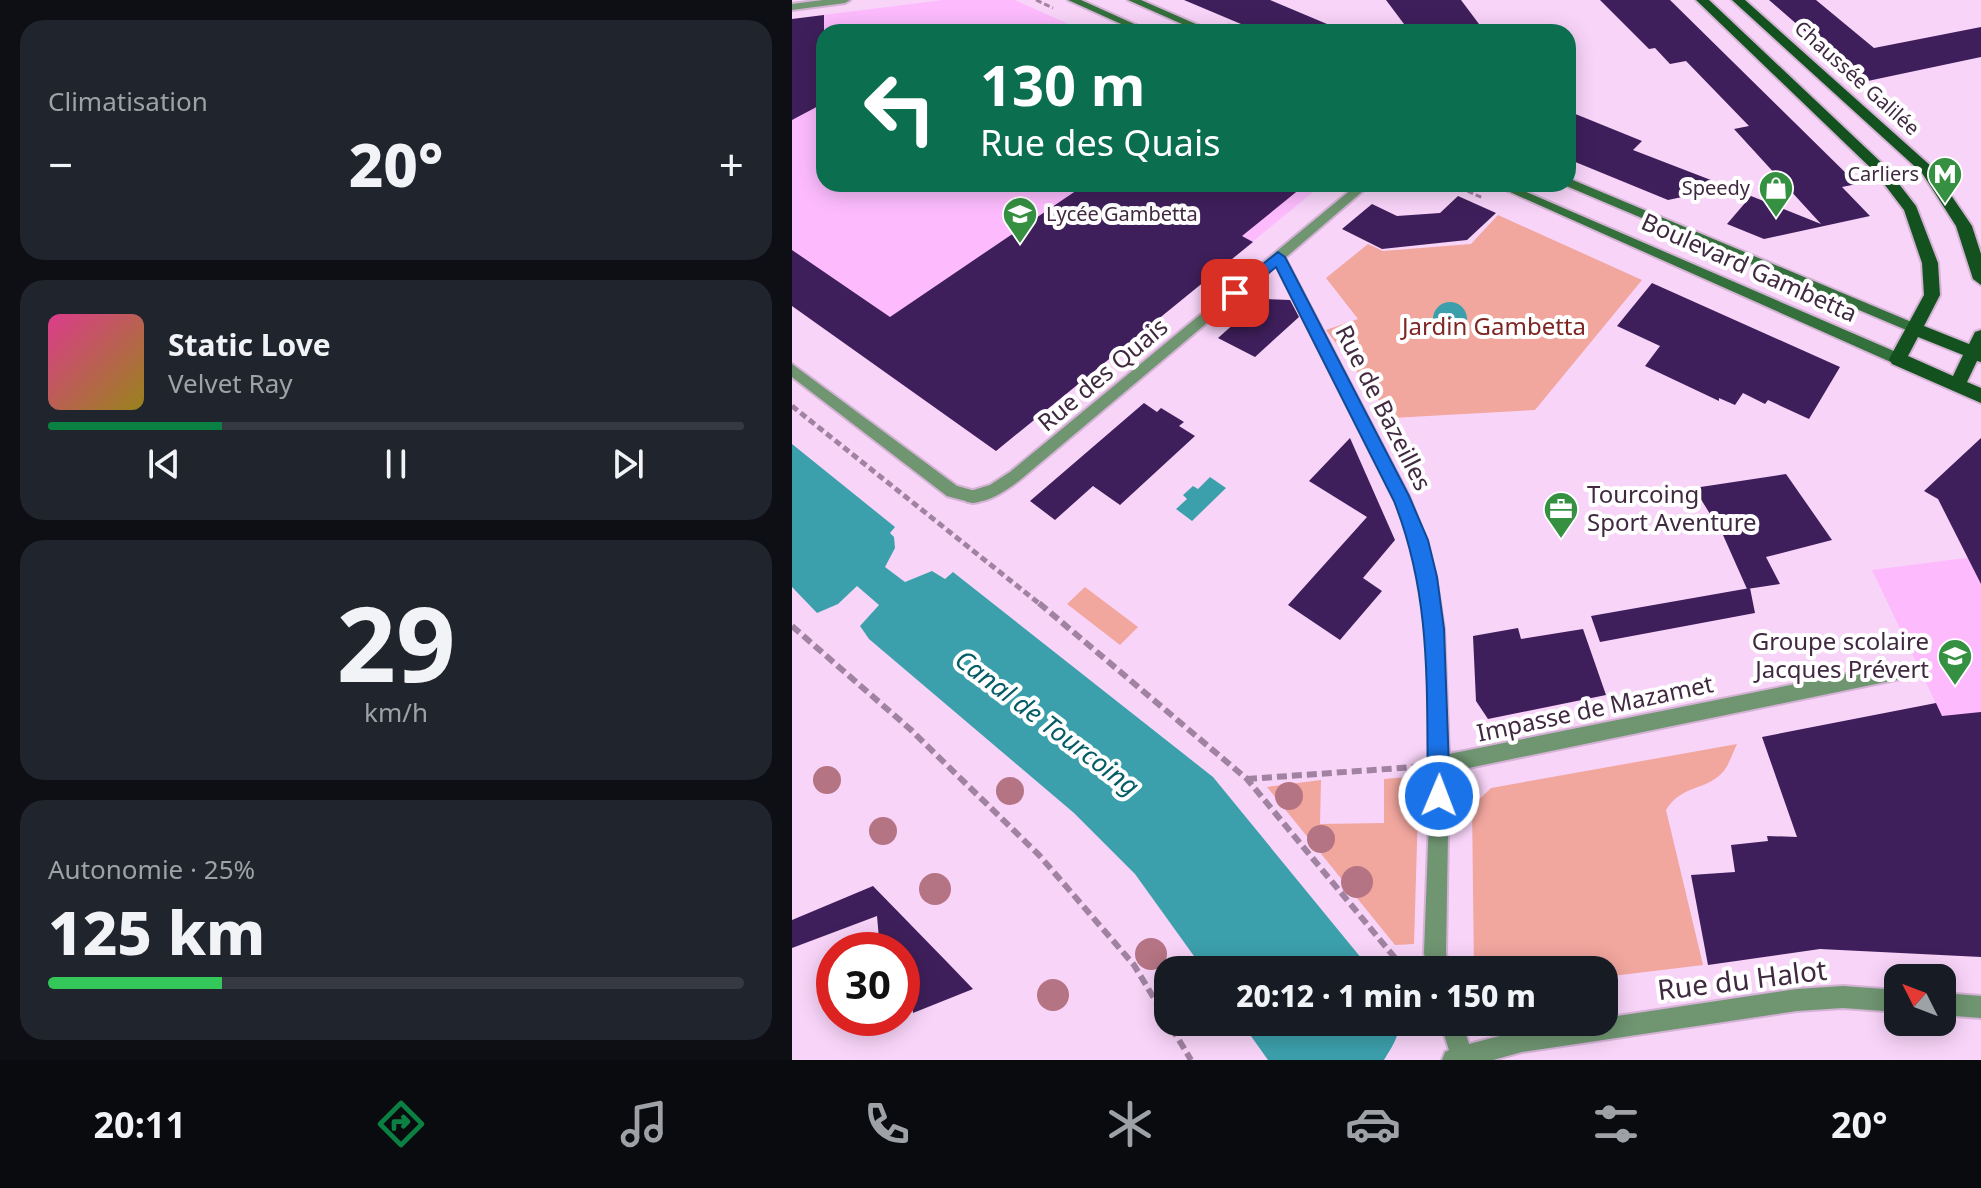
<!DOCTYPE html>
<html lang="fr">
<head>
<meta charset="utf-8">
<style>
  :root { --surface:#171b24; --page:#20242c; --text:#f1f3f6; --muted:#9ea1a6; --line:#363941; --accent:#0b8043 }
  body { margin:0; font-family:"Noto Sans",sans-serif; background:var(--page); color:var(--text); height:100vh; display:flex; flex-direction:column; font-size:30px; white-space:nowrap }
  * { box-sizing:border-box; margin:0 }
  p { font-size:26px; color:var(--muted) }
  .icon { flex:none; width:44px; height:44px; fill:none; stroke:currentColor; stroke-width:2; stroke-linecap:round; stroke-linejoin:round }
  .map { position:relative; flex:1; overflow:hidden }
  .details { display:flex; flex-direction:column; gap:20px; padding:20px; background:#0d0f14; width:792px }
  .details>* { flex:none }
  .guide { position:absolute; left:24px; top:24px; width:760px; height:168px; border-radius:24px; box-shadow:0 4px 20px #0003; background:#0b6e4f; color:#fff; overflow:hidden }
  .needle { width:52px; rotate:312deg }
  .fabs { position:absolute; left:1092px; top:964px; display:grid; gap:16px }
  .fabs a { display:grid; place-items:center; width:72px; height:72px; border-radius:16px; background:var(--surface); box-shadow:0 4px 20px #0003; font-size:40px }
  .speed { position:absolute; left:24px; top:932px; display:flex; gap:16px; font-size:40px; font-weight:700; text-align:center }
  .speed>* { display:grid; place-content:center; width:104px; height:104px; border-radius:50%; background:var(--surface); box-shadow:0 4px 20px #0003; line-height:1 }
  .speed .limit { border:12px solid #d22; background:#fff; color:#111 }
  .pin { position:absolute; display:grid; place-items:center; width:68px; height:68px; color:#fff; margin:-34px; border-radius:16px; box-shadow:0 4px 12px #0006 }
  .me { position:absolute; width:88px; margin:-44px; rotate:1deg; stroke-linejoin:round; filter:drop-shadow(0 0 6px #0008) }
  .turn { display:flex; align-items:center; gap:28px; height:168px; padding:0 32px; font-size:36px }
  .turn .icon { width:104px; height:104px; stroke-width:2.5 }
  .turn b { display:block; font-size:56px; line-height:68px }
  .big { font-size:60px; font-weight:800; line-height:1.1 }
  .details .card { flex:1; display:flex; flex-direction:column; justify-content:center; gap:12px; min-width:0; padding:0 28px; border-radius:24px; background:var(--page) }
  .details .dial { align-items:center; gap:0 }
  .dial b { font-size:104px; line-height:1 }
  .song { display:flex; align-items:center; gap:24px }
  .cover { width:96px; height:96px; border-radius:12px; background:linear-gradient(135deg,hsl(330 70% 55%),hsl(50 70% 35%)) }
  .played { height:8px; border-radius:4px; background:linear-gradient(90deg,var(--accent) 25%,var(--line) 25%) }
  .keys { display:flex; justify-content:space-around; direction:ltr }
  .heat { display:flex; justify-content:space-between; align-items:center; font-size:44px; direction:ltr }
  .charge { height:12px; border-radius:6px; background:linear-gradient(90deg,#34c759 25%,var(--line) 0) }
  .trip { position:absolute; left:362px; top:956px; width:464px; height:80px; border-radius:24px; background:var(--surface); box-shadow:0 4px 20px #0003; font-weight:800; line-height:80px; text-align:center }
  .tab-bar { display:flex; height:128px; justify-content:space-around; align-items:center; background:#090b0e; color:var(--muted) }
  .tab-bar .icon { width:56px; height:56px }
  .tab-bar .selected { color:var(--accent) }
  .tab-bar b { font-size:36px; color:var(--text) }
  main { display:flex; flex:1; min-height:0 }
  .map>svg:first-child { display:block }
  .built { fill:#fdbbfe }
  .green { fill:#f1a69e }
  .water { fill:#3ca0ac }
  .building { fill:#3f1f5b }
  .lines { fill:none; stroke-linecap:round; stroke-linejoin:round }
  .pedestrian-casing { stroke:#d3b2d4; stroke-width:4 }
  .minor-casing { stroke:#d3b2d4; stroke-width:4 }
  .tertiary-casing { stroke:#d3b2d4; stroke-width:4 }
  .secondary-casing { stroke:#d3b2d4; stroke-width:4 }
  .primary-casing { stroke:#d3b2d4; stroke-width:4 }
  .path-far2 { stroke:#a082a1; stroke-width:3; stroke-dasharray:6 3; stroke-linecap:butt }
  .path-far1 { stroke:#a082a1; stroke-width:5; stroke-dasharray:7 4; stroke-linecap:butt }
  .path { stroke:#a082a1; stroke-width:6; stroke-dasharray:10 5; stroke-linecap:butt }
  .pedestrian { fill:#6f9571; fill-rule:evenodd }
  .minor { fill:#6f9571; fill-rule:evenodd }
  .tertiary { fill:#6f9571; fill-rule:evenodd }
  .secondary { fill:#34703b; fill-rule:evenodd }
  .primary { fill:#13521e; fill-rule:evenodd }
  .tree { fill:#b57483 }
  .route { fill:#1a73e8; stroke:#114b97; stroke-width:2 }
  .labels { text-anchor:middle; stroke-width:8; stroke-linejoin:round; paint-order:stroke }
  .far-street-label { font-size:20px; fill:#402941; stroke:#fff }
  .far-poi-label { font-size:20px; fill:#402941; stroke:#fff; text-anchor:end }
  .street-label { font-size:24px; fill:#402941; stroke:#fff }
  .park-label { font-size:24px; fill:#7e2623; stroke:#fff }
  .poi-label { font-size:24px; fill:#402941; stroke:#fff; text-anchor:start }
  .water-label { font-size:26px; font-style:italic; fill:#045c65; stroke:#fff }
  .near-street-label { font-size:28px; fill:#402941; stroke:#fff }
</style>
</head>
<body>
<main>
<section class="details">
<div class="card"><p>Climatisation</p>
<div class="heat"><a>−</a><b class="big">20°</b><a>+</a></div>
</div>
<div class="card">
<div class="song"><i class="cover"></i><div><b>Static Love</b><p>Velvet Ray</p></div></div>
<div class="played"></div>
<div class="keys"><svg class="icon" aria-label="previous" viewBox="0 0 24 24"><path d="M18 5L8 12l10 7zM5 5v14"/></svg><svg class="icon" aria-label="pause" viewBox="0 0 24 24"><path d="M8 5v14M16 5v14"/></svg><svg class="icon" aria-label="next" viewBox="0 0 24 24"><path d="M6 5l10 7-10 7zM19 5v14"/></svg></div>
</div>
<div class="card dial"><b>29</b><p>km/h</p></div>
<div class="card"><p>Autonomie · 25%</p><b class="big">125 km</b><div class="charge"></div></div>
</section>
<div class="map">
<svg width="1189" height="1060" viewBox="0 0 1189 1060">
  <rect width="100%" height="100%" fill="#f8d4f9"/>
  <path class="built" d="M151,0H223L294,32H32V184H531L204,451L0,306V19Z
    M1189,556V798L1080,570Z"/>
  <path class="green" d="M706,215L850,280L743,410L600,418L534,330L566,319L534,278L576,244L591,251L679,244Z
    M293,587L346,627L328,645L275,604Z
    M945,744C941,752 937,765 931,772C912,792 890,784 874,810L911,965L812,977V970H682L680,806L699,788Z
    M627,776L622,944L603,945L475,787L529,780L528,824L592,823V779Z"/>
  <path class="water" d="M641 319a17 17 0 1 1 34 0a17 17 0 1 1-34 0Z
    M0,444L103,527L98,533L102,537L103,548L93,567L113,582L140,571L153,579L161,572L421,777L579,970H412L343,874L282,813L77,639L68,626L87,605L65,586L46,604L25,613L0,587Z
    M418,477L434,488L400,521L384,509L395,499L391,495L401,486L406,489Z
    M449,1022H607C608,1036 599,1048 592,1060H476Z"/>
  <path class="building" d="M392,0H478L554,32H468Z
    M594,0H669L693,32H618Z
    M808,0H878L1065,184L1050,187L1078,216L972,239L935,224L959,196L1029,224L942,129L957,126L894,61L878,64L863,48L857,49Z
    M977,0H1024L1082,48L1189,27V57L1071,82Z
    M32,15V103L0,120V19Z
    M776,111L850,141L841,150L937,187L876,200L776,159Z
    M294,184H514L450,236L461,242L204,451L0,306V250L98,317Z
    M666,196L704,213L675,240L590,249L550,229L580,204L605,216L648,213Z
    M860,283L1048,367L1017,419L976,400L973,404L951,393L943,405L927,398V401L853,366L868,346L825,326Z
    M470,299L498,300L507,317L463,357L426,338Z
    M352,403L365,412L369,408L392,422L387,426L403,436L328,505L301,486L263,520L238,501Z
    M558,438L603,540L571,578L590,591L548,640L496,605L575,517L517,481Z
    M1189,438V584L1146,499L1132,491Z
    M994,474L1040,540L974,557L988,584L955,589L931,535L902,488Z
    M958,588L963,613L808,642L799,616Z
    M726,628L729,639L791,629L814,695L696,719L684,701L681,636Z
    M1144,703L1150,716L1189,712V957L1028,949L916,965L899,875L943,872L939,845L976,841L975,836L1005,837L970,737Z
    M81,886L156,963L181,989L121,1013L118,979L110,982V950H88L85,916L0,948V920Z"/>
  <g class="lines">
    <g class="pedestrian-casing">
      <path id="pedestrian" d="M0,364L165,486L187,492L189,497L187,502L181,503L155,496L0,377Z"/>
    </g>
    <g class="minor-casing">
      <path id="minor" d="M566,184H579L493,258L617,496L634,540L644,577L652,629L657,754L1108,663L1114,665L1117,671L1114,677L1108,679L657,772L654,953L657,970H635L632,953L639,765L634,629L628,577L618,540L603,501L484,265L228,480C214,491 194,505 175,502L173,497L175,492L198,485L218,472Z
        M1051,986L1106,990V1012L1051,1008L1005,1011L730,1052L701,1060H650L653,1052L657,1050L648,1022H670L677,1044C722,1032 765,1022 812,1022V1018L1005,989Z
        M1150,993L1189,996V1018L1150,1015Z"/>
    </g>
    <g class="tertiary-casing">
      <path id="tertiary" d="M31,0H58L53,3L0,10V4Z"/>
    </g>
    <g class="secondary-casing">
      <path id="secondary" d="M276,0H289L360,32H347Z
        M336,0H349L422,32H408Z
        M776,178L1129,326L1131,329L1129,332H1119L772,185L776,184Z
        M700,184H716L1111,355L1113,359L1111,363H1101Z"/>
    </g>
    <g class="primary-casing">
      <path id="primary" d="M904,0H917L1093,166L1124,206L1146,263L1148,295L1132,326L1177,344L1183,332L1189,330V362L1185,361L1175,382L1189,388V403L1100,364L1097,359L1132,295L1130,263L1112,210L1083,172ZM1126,337L1171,355L1161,376L1116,356Z
        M940,0H953L1140,167L1180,226L1189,254V285L1181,279L1164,226L1130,173Z"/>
    </g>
    <path class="path-far2" d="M244,0L261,8
      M436,25L454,32
      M659,184L691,198"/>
    <path class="path-far1" d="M0,406L249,605"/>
    <path class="path" d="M247,603L455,779L613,970
      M0,626L118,729L247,855L342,965L399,1060
      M455,779L623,767"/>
    <use href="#pedestrian" class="pedestrian"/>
    <use href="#minor" class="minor"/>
    <use href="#tertiary" class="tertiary"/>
    <use href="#secondary" class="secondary"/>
    <use href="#primary" class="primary"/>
  </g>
  <g class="tree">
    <circle cx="35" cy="780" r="14"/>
    <circle cx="218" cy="791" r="14"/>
    <circle cx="497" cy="796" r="14"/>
    <circle cx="91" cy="831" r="14"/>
    <circle cx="529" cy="839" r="14"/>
    <circle cx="565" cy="882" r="16"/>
    <circle cx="143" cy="889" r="16"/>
    <circle cx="359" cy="954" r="16"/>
    <circle cx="261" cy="995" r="16"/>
  </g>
  <path class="route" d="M486,252L493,257L617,496L636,540L645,577L652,629L658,796L655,804L647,807L640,804L636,796C634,692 641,600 602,501L484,267L448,297H437L435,293Z"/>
  <defs>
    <g id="metro-pin" transform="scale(1.8)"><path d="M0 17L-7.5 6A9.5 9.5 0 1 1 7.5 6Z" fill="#359041" stroke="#fff"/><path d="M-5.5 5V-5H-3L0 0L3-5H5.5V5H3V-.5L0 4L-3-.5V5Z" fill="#fff"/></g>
    <g id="shop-pin" transform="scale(1.8)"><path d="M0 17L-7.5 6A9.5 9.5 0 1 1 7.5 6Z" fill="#359041" stroke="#fff"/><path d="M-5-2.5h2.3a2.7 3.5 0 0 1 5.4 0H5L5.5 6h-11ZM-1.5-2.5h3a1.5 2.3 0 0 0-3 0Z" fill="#fff"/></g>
    <g id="school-pin" transform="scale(1.8)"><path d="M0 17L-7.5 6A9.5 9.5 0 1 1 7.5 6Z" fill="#359041" stroke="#fff"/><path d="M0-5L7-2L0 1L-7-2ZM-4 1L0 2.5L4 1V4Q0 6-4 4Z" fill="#fff"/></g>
    <g id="office-pin" transform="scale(1.8)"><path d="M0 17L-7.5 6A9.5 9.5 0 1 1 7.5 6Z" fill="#359041" stroke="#fff"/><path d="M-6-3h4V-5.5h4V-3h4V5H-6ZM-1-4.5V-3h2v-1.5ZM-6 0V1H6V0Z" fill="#fff"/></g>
  </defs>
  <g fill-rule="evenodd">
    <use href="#metro-pin" x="1153" y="174"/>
    <use href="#shop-pin" x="984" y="188"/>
    <use href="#school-pin" x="228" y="214"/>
    <use href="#office-pin" x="769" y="509"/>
    <use href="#school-pin" x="1163" y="656"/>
  </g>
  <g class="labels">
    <g class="far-street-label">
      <text transform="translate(1065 78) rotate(42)" y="7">Chaussée Galilée</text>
    </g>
    <g class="far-poi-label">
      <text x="1127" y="181">Carliers</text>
      <text x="958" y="195">Speedy</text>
      <text x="254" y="221" text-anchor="start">Lycée Gambetta</text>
    </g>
    <g class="street-label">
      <text transform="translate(957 268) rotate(24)" y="8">Boulevard Gambetta</text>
      <text transform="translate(311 375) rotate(-40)" y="8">Rue des Quais</text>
      <text transform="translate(591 408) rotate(63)" y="8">Rue de Bazeilles</text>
      <text transform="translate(803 709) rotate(-12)" y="8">Impasse de Mazamet</text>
    </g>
    <g class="park-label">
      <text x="702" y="335">Jardin Gambetta</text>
    </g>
    <g class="poi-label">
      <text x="795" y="503">Tourcoing<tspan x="795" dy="28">Sport Aventure</tspan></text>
      <text x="1137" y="650" text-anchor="end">Groupe scolaire<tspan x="1137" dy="28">Jacques Prévert</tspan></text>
    </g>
    <g class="water-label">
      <text transform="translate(255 723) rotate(37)" y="9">Canal de Tourcoing</text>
    </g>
    <g class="near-street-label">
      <text transform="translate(950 980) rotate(-7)" y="10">Rue du Halot</text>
    </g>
  </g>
</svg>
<div class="fabs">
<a><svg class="needle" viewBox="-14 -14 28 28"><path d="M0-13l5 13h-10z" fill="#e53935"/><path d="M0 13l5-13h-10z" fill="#9ea1a6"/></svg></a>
</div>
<div class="speed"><div class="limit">30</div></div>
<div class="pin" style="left:443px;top:293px;background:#d93025"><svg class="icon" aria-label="arrive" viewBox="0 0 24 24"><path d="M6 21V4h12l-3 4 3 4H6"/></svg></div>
<svg class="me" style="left:647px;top:796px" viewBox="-20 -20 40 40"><circle r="17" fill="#1a73e8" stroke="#fff" stroke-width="3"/><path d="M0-11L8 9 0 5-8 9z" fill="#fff"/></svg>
<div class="trip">20:12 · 1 min · 150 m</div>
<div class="guide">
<div class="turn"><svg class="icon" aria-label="left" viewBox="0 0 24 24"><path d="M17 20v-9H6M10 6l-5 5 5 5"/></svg><div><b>130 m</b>Rue des Quais</div></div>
</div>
</div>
</main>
<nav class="tab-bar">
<b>20:11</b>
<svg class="icon selected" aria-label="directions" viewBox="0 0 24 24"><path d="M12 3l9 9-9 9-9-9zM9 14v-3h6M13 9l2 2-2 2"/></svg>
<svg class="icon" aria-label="music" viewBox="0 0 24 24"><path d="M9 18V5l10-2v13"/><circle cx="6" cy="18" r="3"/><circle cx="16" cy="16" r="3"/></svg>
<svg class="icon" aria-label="phone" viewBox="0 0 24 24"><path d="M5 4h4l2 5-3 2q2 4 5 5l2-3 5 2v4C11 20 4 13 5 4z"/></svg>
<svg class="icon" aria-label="climate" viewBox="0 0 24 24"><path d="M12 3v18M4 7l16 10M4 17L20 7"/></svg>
<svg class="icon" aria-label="car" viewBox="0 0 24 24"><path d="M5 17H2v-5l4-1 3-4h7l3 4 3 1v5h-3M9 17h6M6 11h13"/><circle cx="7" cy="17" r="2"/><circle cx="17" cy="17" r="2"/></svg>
<svg class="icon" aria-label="filters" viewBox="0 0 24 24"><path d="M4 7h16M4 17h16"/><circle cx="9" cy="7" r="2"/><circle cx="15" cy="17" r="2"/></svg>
<b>20°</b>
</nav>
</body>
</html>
